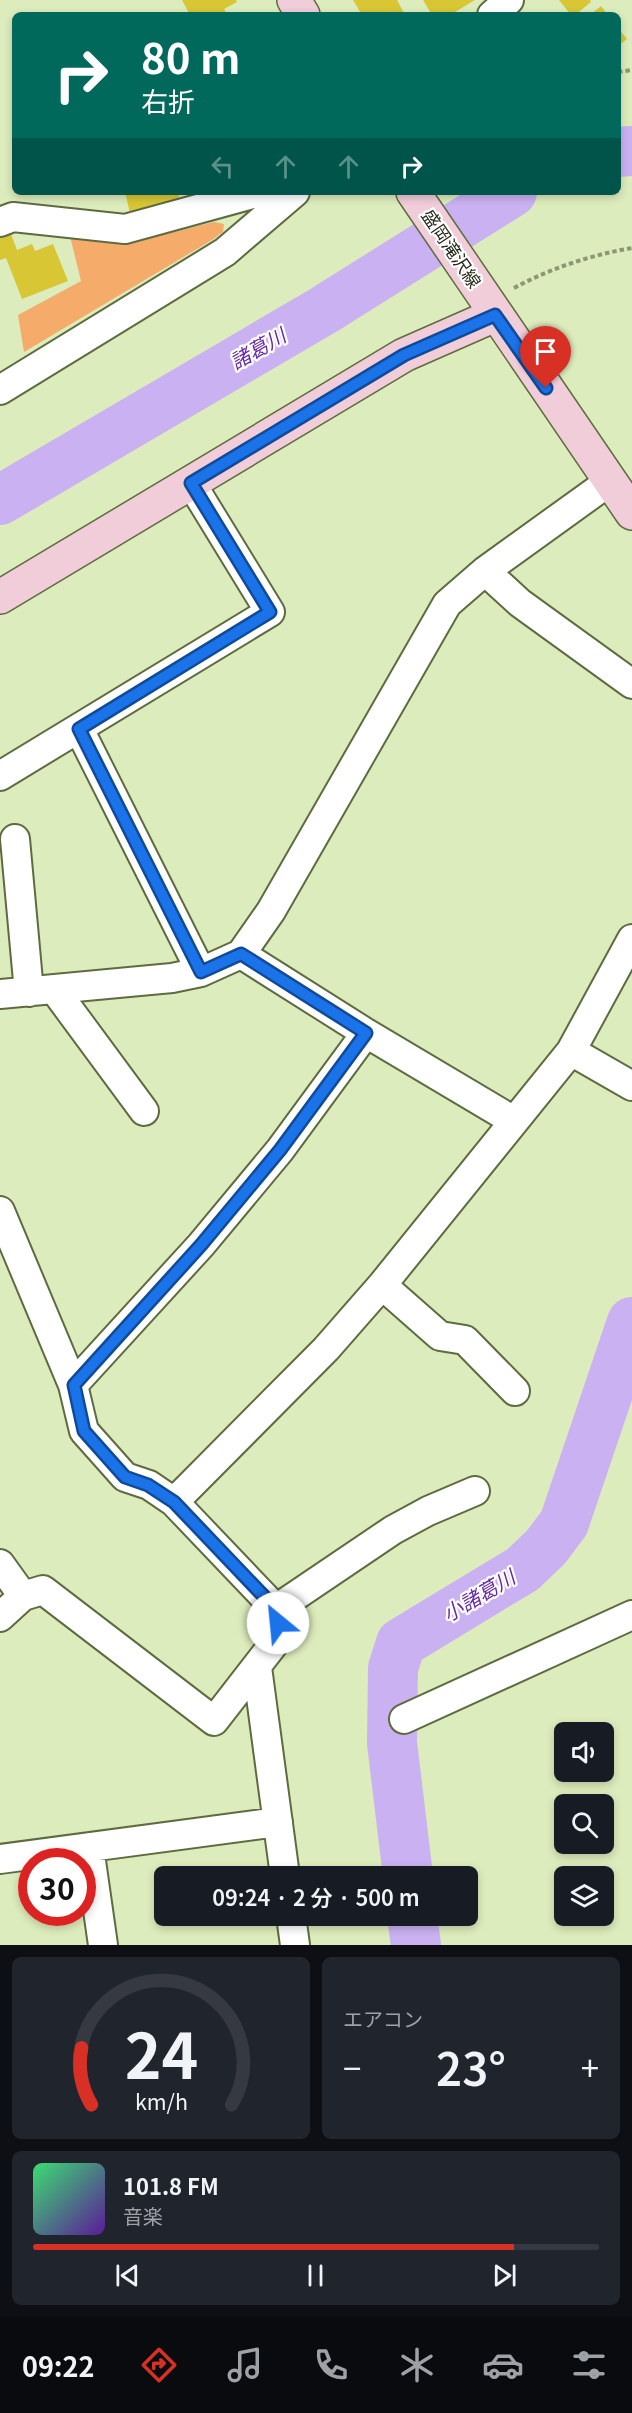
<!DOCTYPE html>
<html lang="ja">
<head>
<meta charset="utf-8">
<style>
  :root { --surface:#171b24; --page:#20242c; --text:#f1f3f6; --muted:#9ea1a6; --line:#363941; --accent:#d93025 }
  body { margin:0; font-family:Georgia,"Noto Sans JP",serif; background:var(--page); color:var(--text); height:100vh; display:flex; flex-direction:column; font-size:22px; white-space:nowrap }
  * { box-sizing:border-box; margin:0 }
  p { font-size:20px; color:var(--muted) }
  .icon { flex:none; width:33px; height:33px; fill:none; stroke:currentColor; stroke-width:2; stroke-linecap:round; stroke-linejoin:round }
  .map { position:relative; height:1945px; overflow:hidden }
  .sheet { display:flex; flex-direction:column; gap:12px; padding:12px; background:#0d0f14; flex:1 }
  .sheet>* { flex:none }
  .hud { position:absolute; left:12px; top:12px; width:609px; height:183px; border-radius:9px; box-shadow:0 3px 9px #0003; background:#00695c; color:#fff; overflow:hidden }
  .fabs { position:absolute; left:554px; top:1722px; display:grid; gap:12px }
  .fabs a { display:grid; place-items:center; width:60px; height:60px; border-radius:9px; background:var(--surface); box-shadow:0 3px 9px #0003; font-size:30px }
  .speed { position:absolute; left:18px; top:1848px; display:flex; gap:12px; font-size:30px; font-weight:700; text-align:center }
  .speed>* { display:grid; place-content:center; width:78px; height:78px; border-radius:50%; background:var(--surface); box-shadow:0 3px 9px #0003; line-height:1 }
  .speed .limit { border:9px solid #d22; background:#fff; color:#111 }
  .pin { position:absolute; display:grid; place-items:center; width:51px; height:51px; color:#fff; margin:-62px -26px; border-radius:50% 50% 50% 0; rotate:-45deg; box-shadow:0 0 6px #0007 }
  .pin .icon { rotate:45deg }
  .me { position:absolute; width:66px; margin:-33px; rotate:332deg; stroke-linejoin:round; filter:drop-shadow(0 0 4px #0008) }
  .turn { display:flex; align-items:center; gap:21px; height:126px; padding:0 30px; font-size:27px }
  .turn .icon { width:78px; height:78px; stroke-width:2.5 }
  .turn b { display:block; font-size:42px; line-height:51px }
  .lanes { display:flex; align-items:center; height:57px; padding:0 30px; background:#0003; justify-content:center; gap:30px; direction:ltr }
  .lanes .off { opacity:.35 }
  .big { font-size:45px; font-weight:600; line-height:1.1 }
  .sheet .card { flex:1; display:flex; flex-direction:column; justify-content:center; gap:9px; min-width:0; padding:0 21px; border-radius:9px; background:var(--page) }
  .sheet .dial { align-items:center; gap:0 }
  .dial svg { height:156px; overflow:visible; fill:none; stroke:var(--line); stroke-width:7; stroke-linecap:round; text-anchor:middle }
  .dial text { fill:var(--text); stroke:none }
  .song { display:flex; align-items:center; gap:18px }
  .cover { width:72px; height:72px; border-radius:9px; background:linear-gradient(135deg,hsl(140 70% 55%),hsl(270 70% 35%)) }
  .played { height:6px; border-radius:3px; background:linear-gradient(90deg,var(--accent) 85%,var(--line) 85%) }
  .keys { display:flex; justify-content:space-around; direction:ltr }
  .heat { display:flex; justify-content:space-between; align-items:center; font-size:33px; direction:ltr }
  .sheet .tiles { flex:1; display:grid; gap:12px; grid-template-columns:1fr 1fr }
  .card:last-child { grid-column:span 2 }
  .trip { position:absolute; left:154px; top:1866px; width:324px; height:60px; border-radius:9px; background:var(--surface); box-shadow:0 3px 9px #0003; font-weight:600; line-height:60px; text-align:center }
  .tab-bar { display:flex; height:96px; justify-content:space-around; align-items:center; background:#090b0e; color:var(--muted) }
  .tab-bar .icon { width:42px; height:42px }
  .tab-bar .on { color:var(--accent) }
  .tab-bar b { font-size:27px; color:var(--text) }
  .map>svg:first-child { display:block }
  .green { fill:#f5ab69 }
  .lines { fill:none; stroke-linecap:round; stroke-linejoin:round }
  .river { stroke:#cab1f2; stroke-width:50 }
  .building { fill:#d8c635 }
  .street-casing { stroke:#5e6b40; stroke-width:32 }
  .secondary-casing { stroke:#5e6b40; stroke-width:36 }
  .path { stroke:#8c9774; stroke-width:4; stroke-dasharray:4.5 3; stroke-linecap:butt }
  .street { stroke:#fff; stroke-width:28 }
  .secondary { stroke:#f1ccd9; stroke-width:33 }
  .route-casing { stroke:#114b97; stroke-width:15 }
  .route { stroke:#1a73e8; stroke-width:10 }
  .labels { text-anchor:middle; stroke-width:4.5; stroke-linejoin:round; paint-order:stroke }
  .street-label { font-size:18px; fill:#272c1a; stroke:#fff }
  .water-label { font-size:20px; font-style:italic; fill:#6729a5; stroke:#fff }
</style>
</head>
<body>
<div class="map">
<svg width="632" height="1945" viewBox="0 0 632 1945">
  <rect width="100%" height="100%" fill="#ddecbc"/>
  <path class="green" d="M214,222L224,224L223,232L212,240L24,352L18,315L81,281L70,236L115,242L146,239Z"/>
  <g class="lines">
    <path class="river" d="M618,152L632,151
      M0,500L324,310L512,192
      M408,1876L392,1743L393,1668L401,1643L523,1569L546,1547L564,1523L632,1322
      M412,1916L416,1945"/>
  </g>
  <path class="building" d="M182,0H236L237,2L224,9L227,14L224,15H190Z
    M353,0H397L405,15H362Z
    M423,0H475L450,15H432Z
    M559,0H590L591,2L575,15H571Z
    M601,6L608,15H590Z
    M618,28L627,39L618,46Z
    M125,192H178L180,201L130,213Z
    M11,234L17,250L32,244L35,251L53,244L68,281L22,299L6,258L0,260V238Z"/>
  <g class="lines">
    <g class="street-casing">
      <path id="street" d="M492,15L509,0
        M0,222L13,217L125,229L260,192
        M0,390L225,252L295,192
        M485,571L520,603L632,684
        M79,729L201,972
        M0,776L270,612L191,483
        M15,839L29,992
        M241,954L366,1033L514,1121
        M54,989L144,1111
        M0,994L172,978L201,972L241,954L271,911L447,604L485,571L610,481
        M571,1051L632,1086
        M0,1211L73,1385L84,1431L125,1477L149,1485L174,1502L276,1609L280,1636L214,1721L43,1590L23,1596L0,1617
        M382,1285L440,1336L465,1340L515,1391
        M73,1385L201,1245L280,1150L366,1033
        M174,1502L326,1349L382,1285L571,1051L632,939
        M0,1564L23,1596
        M276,1609L393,1530L428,1511L475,1491
        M257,1667L285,1876
        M404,1719L632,1615
        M89,1847L103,1945
        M0,1859L278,1822
        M291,1916L295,1945"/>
    </g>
    <g class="secondary-casing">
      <path id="secondary" d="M294,0L303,15
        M413,192L632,513
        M0,597L404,355L495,315"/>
    </g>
    <path class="path" d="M618,72L632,70
      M514,288C551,268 591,255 632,248"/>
    <use href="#street" class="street"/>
    <use href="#secondary" class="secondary"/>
  </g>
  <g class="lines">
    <g class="route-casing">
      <path id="route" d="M278,1623L276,1609L174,1502L148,1485L125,1477L84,1431L74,1385L201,1245L280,1150L366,1033L241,954L201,972L79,729L270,612L191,483L404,355L495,315L546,388"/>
    </g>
    <use href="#route" class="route"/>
  </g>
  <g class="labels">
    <g class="street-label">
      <text transform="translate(451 249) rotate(56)" y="6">盛岡滝沢線</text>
    </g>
    <g class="water-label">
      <text transform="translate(258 349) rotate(-30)" y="7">諸葛川</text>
      <text transform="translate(479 1596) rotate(-31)" y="7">小諸葛川</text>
    </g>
  </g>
</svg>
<div class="fabs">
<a><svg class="icon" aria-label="sound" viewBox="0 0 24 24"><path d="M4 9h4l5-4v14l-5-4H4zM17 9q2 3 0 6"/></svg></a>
<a><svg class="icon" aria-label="search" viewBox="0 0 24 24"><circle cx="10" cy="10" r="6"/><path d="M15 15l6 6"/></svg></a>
<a><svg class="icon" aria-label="layers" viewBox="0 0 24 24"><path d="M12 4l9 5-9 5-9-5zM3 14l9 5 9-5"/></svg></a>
</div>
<div class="speed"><div class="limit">30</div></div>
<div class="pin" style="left:546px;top:388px;background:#d93025"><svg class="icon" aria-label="arrive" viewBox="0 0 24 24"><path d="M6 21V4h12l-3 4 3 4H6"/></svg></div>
<svg class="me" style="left:278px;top:1623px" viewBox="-20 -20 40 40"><circle r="19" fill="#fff"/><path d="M0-13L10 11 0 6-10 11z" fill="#1a73e8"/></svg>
<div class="trip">09:24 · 2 分 · 500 m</div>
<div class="hud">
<div class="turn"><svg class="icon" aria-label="right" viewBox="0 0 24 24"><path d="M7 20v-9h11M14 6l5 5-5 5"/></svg><div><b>80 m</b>右折</div></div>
<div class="lanes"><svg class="icon off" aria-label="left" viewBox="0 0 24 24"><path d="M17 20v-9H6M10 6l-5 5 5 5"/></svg><svg class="icon off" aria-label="ahead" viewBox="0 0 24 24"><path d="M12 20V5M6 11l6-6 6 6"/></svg><svg class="icon off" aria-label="ahead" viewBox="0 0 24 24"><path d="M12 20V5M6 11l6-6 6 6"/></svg><svg class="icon" aria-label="right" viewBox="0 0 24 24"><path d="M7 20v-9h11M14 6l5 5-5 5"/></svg></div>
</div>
</div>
<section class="sheet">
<div class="tiles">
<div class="card dial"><svg viewBox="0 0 100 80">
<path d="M14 69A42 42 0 1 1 86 69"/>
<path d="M14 69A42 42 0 0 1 9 40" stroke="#d93025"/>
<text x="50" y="56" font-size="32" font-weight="700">24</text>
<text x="50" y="72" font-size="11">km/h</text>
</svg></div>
<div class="card"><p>エアコン</p>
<div class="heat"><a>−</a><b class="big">23°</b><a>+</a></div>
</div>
<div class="card">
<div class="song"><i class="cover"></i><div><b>101.8 FM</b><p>音楽</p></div></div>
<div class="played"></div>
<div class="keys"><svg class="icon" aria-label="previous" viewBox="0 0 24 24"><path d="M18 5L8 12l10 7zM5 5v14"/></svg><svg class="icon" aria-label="pause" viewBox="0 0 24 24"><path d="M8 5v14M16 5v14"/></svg><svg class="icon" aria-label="next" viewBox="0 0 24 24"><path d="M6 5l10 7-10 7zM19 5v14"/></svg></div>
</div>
</div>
</section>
<nav class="tab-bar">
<b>09:22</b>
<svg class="icon on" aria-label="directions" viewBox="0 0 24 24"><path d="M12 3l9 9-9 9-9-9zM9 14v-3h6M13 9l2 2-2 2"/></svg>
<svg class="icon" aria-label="music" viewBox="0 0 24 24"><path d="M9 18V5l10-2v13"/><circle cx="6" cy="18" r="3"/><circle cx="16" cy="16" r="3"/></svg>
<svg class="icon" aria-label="phone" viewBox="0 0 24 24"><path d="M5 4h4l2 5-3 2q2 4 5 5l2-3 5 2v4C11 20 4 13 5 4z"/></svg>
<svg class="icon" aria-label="climate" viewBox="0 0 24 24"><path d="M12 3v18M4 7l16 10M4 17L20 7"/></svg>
<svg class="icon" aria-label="car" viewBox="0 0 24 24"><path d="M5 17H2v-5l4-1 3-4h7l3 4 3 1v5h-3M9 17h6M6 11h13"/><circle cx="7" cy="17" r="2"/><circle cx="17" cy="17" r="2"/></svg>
<svg class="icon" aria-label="filters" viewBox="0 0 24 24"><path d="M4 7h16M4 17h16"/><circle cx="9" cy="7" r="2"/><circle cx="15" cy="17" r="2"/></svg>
</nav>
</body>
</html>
